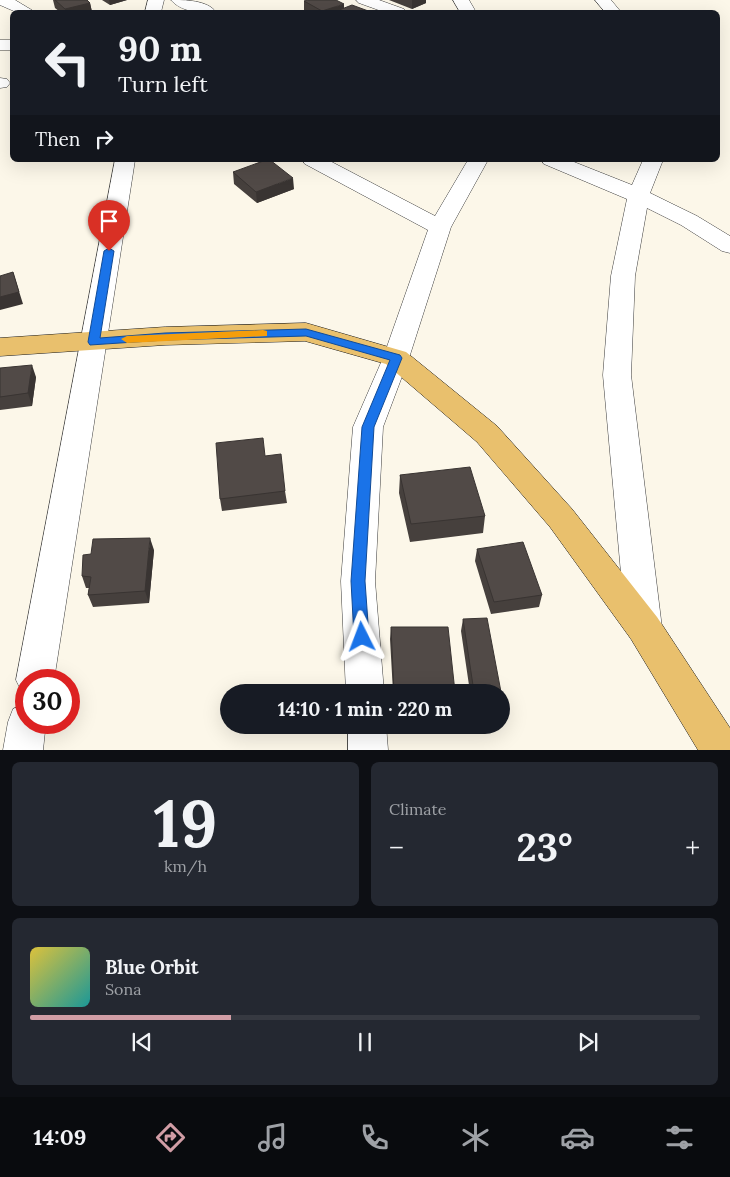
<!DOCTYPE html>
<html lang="en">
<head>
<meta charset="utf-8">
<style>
  :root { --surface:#171b24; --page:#242831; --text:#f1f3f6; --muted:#9ea1a6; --line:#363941; --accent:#d19da5 }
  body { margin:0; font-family:Lora,serif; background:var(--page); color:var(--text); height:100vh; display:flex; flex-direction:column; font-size:19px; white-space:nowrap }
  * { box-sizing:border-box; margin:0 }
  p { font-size:16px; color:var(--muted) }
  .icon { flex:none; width:28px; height:28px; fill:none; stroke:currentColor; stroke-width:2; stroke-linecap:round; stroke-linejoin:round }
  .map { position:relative; height:750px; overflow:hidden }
  .panel { display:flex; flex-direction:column; gap:12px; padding:12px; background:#0d0f14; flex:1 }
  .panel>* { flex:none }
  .top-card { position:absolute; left:10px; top:10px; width:710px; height:152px; border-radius:8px; box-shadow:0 5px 20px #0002; background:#171b24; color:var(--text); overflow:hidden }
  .speed { position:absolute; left:15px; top:669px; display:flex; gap:10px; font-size:25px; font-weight:700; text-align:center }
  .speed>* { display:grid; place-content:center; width:65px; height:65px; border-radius:50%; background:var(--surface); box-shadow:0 5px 20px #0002; line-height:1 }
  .speed .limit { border:8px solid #d22; background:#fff; color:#111 }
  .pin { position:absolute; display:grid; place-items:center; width:42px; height:42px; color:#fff; margin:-51px -21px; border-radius:50% 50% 50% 0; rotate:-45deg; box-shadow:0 0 5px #0007 }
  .pin .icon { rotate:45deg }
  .me { position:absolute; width:55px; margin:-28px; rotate:357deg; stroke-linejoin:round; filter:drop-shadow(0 0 4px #0008) }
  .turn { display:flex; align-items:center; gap:18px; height:105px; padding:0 25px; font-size:22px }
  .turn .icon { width:65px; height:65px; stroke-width:2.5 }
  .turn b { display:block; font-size:35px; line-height:42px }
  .then { display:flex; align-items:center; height:48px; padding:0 25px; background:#0003; gap:10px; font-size:19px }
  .big { font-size:38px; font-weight:700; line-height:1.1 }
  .panel .card { flex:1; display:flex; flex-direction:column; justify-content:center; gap:8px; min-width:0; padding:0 18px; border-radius:8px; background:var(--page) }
  .panel .dial { align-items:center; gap:0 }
  .dial b { font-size:65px; line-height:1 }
  .song { display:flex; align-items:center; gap:15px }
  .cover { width:60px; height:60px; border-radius:8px; background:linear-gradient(135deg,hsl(50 70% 55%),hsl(180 70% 35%)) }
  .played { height:5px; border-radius:2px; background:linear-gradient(90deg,var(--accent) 30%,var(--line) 30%) }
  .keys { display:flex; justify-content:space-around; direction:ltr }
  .heat { display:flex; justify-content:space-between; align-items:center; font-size:28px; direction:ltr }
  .panel .tiles { flex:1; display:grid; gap:12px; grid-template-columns:1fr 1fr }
  .card:last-child { grid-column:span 2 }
  .trip { position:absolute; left:220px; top:684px; width:290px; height:50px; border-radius:25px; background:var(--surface); box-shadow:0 5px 20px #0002; font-weight:700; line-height:50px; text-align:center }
  .dock { display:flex; height:80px; justify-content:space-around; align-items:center; background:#090b0e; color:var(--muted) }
  .dock .icon { width:35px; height:35px }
  .dock .current { color:var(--accent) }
  .dock b { font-size:22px; color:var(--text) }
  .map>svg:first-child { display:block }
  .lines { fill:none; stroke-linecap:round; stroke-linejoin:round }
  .minor-casing { stroke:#3d3d3d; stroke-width:1 }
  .major-casing { stroke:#1b1b1b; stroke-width:1 }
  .minor { fill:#fff; fill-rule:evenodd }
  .major { fill:#e9c06d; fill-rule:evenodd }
  .wall { fill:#46403d }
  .shaded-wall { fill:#393432 }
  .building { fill:#514a47; stroke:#393432 }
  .route { fill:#1a73e8; stroke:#114b97 }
  .slow { fill:#f59e0b }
</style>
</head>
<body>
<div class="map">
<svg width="730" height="750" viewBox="0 0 730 750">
  <rect width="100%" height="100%" fill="#fcf7e9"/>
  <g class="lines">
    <g class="minor-casing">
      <path id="minor" d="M0,0H15L35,12H16L0,5Z
        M148,0H164L161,12H145Z
        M171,0C185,0 207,0 216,12C202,14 181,12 171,0Z
        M356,0H379L404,9L406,12H384L359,3Z
        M453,0H469L476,12H460Z
        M595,0H611L621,12H605Z
        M0,40H12V50H0Z
        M0,78L7,79L10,83L7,87L0,88Z
        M115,160H135L54,680H26V694L22,692L16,680Z
        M302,160H328L435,216L468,160H488L451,227L409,358L383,427L375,581L384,692H346L341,581L353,427L383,358L428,230L305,164Z
        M541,160H569L632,185L643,160H663L650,193L697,216L730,236V253L722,251L681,225L647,208L635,276L631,375L662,628L657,639L644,644L631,639L626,628L603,375L611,276L627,199L544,164Z
        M26,703V722H46L43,750H3L8,722L13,709Z
        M348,725H386L388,750H348Z"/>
    </g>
    <g class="major-casing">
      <path id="major" d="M306,323L406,352L497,426L572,509L657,617L730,728V750H698L631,639L550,527L477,442L386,364L305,341L165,345L0,356V338L165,327Z"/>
    </g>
    <use href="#minor" class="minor"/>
    <use href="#major" class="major"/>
  </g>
  <path class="wall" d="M53,0H87L90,3L92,12H60L55,8Z
    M102,0H127L110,5Z
    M389,0H426V3L412,9Z
    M304,1L344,8L371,12H307L304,11Z
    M233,172L294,189L257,203L234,184Z
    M0,368L36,377L32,406L0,410Z
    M265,456L285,491L287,503L222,511L220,499Z
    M400,475L485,516L483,533L410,542L399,493Z
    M477,549L542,595L539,607L491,614L475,561Z
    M154,550L149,603L93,607L88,595L89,588H86L82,576L91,554Z
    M463,619L501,692H470L461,631Z
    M391,627L455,692H393L390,639Z
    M501,694L505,714L502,725H501Z
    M475,725H501L475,726Z"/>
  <path class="shaded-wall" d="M109,0H127L110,5Z
    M412,0H426V3L412,9Z
    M90,3L92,12H66L65,9Z
    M344,4V12H322V11Z
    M293,178L294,189L257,203L256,192Z
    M13,272L23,304L0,310V297Z
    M32,365L36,377L32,406L28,393Z
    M150,538L154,550L149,603L145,591Z"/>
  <path class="building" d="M55,0H87L90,3L65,9Z
    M308,0H336L344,4L322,11L304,1Z
    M352,5L371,12H334Z
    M266,160H270L293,178L256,192L233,172Z
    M13,272L19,292L0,297V276Z
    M32,365L28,393L0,397V368Z
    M263,438L265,456L281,454L285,491L220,499L216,443Z
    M470,467L485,516L411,524L400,475Z
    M150,538L145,591L88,595L91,577L82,576L83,555L91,554L93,539Z
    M523,542L542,595L494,602L477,549Z
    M487,618L501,692H474L463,619Z
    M391,627H448L455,692H394Z
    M501,694L505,714H501Z"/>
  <path class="route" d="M109,248L114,251L100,338L165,333L306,329L400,355L402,358L374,427L365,581L369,637L367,642L362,643L356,642L354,637L351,581L362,427L390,360L306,336L165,340L90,345L88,342L104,251Z"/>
  <path class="slow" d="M263,330L267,331V336L127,343L121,339L127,336Z"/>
</svg>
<div class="speed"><div class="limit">30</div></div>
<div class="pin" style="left:109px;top:251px;background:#d93025"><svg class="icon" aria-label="arrive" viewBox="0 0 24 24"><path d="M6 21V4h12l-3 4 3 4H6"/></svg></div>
<svg class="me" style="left:362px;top:637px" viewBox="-20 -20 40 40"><path d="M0-17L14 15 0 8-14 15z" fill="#1a73e8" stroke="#fff" stroke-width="4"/></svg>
<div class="trip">14:10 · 1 min · 220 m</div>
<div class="top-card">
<div class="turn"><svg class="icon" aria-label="left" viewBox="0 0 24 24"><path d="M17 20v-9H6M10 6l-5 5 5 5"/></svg><div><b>90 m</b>Turn left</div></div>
<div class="then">Then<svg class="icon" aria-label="right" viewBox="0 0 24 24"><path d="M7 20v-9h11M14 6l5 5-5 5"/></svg></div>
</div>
</div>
<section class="panel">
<div class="tiles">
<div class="card dial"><b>19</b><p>km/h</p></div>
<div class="card"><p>Climate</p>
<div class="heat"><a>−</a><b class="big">23°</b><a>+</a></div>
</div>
<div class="card">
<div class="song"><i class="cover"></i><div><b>Blue Orbit</b><p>Sona</p></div></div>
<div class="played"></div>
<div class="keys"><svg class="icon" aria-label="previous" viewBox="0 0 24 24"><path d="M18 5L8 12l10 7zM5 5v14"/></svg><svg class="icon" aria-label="pause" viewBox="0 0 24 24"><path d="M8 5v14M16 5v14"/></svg><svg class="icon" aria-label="next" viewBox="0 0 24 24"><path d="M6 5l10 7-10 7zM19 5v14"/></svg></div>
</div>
</div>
</section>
<nav class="dock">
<b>14:09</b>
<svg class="icon current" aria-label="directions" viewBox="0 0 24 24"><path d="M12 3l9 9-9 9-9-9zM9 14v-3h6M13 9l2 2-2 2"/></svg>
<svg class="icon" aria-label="music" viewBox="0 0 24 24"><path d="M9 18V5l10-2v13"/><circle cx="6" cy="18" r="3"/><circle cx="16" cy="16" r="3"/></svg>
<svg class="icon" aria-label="phone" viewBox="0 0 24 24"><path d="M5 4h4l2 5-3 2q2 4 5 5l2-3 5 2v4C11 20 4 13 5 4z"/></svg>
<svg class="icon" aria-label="climate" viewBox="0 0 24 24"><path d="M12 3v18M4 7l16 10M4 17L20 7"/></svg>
<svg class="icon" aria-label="car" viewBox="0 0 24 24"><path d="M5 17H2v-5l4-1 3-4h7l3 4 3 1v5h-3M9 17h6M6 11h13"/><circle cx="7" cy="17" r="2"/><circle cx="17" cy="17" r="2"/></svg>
<svg class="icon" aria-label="filters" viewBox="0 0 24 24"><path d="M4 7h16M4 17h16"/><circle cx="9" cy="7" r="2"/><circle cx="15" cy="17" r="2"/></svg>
</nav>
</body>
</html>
